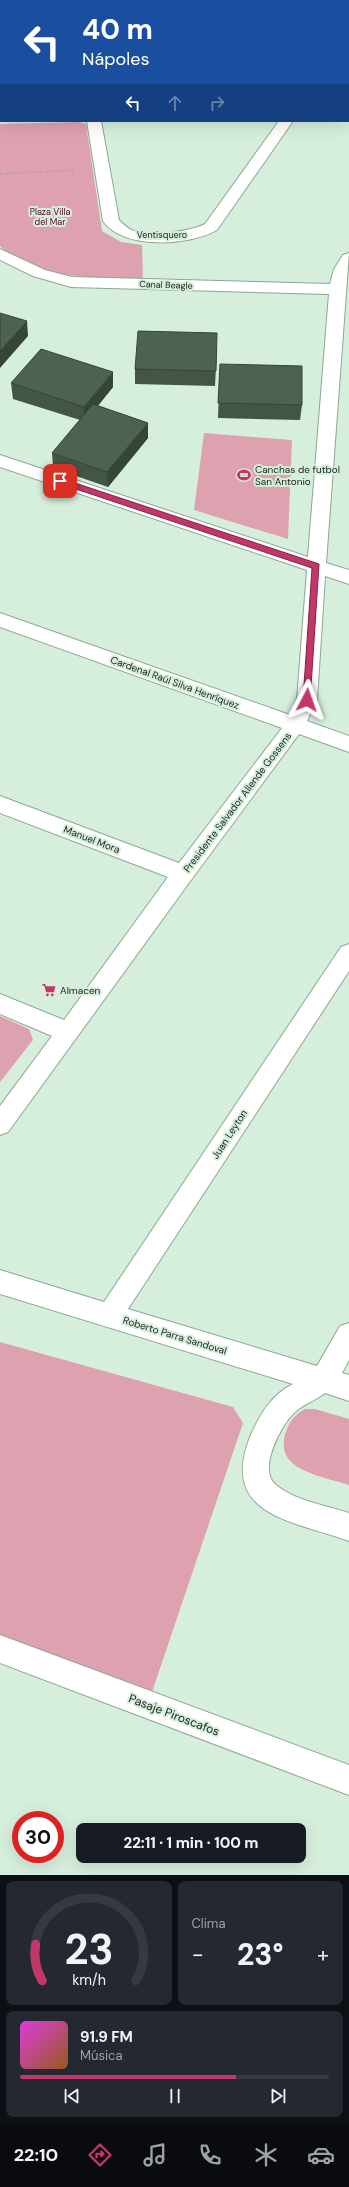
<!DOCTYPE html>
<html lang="es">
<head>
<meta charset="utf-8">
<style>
  :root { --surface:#171b24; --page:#242831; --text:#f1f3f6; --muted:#9ea1a6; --line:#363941; --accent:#c23669 }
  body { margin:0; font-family:"DM Sans",sans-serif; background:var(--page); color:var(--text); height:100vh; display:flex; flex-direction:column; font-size:15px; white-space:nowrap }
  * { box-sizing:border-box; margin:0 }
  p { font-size:13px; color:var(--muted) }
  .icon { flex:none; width:22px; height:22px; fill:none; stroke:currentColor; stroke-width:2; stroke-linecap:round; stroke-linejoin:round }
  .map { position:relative; height:1875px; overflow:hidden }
  .panel { display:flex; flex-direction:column; gap:6px; padding:6px; background:#0d0f14; flex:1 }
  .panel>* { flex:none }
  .hud { position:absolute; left:0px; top:0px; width:349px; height:122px; box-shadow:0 4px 16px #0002; background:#1a4fa0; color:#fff; overflow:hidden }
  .speed { position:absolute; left:12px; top:1811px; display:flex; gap:8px; font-size:20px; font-weight:700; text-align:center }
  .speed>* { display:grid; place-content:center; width:52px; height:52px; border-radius:50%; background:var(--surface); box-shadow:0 4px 16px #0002; line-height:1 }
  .speed .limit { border:6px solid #d22; background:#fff; color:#111 }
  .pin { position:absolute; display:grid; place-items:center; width:34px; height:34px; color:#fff; margin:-17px; border-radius:8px; box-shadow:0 2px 6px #0006 }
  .me { position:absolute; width:44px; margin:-22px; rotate:4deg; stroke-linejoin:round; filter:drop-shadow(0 0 3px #0008) }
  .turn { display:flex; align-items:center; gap:14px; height:84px; padding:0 16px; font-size:18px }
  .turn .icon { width:52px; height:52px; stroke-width:2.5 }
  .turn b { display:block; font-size:28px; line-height:34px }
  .lanes { display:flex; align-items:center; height:38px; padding:0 16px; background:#0003; justify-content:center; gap:20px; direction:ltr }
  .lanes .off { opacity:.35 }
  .big { font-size:30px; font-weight:800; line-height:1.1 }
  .panel .card { flex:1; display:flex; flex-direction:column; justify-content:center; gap:6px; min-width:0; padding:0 14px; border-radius:8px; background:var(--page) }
  .panel .dial { align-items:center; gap:0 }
  .dial svg { height:104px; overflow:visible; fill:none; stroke:var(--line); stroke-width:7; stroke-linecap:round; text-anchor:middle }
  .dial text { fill:var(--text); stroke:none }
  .song { display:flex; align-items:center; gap:12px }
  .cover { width:48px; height:48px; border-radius:6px; background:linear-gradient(135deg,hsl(300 70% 55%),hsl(30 70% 35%)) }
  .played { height:4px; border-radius:2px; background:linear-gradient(90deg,var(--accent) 70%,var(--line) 70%) }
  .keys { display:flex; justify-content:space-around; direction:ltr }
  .heat { display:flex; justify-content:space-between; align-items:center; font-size:22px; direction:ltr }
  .panel .tiles { flex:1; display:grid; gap:6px; grid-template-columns:1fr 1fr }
  .card:last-child { grid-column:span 2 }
  .trip { position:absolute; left:76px; top:1823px; width:230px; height:40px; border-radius:8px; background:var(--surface); box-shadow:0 4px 16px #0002; font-weight:800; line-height:40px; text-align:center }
  .tab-bar { display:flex; height:64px; justify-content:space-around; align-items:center; background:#090b0e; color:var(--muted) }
  .tab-bar .icon { width:28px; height:28px }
  .tab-bar .selected { color:var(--accent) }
  .tab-bar b { font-size:18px; color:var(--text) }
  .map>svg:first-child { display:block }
  .green { fill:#dea1b0 }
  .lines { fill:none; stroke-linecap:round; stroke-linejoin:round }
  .street-casing { stroke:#8ea694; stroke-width:2 }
  .path { stroke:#87998b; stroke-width:2; stroke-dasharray:0.5 2; stroke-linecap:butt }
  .street { fill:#fff; fill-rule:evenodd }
  .wall { fill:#425547 }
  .shaded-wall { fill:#364539 }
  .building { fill:#4d6352; stroke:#364539 }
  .route { fill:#c23669; stroke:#7e2344 }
  .labels { text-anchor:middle; stroke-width:4; stroke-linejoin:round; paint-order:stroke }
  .far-park-label { font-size:9px; fill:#510826; stroke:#d6efdc }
  .far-street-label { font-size:9px; fill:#19221b; stroke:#d6efdc }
  .poi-label { font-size:10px; fill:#19221b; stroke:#d6efdc; text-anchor:start }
  .street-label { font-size:10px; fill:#19221b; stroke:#d6efdc }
  .near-street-label { font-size:12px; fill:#19221b; stroke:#d6efdc }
</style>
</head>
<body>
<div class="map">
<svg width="349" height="1875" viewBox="0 0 349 1875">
  <rect width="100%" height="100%" fill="#d6efdc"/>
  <path class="green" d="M79,122L86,124L102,231L121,242L142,245L143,279C97,278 35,280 0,246V124Z
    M204,433L292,440L288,539L194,510Z
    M0,1016L29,1029L33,1040L0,1082Z
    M0,1342L233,1407L243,1423L152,1692L0,1636Z
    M305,1409H315L349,1419V1485C323,1476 275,1471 285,1435C288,1423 294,1415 305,1409Z"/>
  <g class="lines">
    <g class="street-casing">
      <path id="street" d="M258,0H274L275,1H259Z
        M318,0H332L317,1Z
        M0,14H1V22H0Z
        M348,17H349V25H348Z
        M0,102H1V110H0Z
        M348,103H349V111H348Z
        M87,121H101L119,220C123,224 128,229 134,231C151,236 190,232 205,224L279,121H293L217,230C189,246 123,250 103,221Z
        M0,249L45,270L72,277L330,284L334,269L343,255L349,253L326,563L349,570V584L325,576L317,700L307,721L349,736V752L299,734L191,880L8,1132L0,1135V1106L52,1036L0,1014V994L64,1020L168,877L0,813V796L179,863L282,728L0,627V613L290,715L297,700L307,570L0,467V455L308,557L329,294L71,287L33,276L0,260Z
        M349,944V971L128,1309L317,1366L340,1326L349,1323V1360L342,1373L349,1375V1401L325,1393C315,1401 303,1404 294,1413C281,1425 258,1469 275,1484C294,1501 326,1505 349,1513V1541C294,1521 219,1516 250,1437C260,1414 271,1395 293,1384L0,1294V1270L104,1302L341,947Z
        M0,1635L349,1765V1795L0,1663Z"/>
    </g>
    <path class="path" d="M0,174L74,170"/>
    <use href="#street" class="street"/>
  </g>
  <path class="wall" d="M217,348L215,386L135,384V369Z
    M220,364L302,405L300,420L218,418Z
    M11,383L113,387L98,406L148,423V438L108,487L53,468L52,453L80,420L13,399Z"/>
  <path class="shaded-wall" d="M27,321L28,336L0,368V351Z
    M113,372V387L84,422V407Z
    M148,423V438L108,487L107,472Z"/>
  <path class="building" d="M0,313L27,321L0,351Z
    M138,331L217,333L216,371L135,369Z
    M41,349L113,372L84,407L11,383Z
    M220,364L302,366V405L218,403Z
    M93,404L148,423L107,472L52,453Z"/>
  <path class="route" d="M58,479H63L319,564L310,702L307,703L303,700L312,568L58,483Z"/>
  <defs>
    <g id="stadium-bare" transform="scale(1.08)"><path d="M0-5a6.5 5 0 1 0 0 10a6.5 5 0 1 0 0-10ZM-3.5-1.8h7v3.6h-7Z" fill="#c23669" stroke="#d6efdc" stroke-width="2.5" paint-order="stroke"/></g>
    <g id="supermarket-bare" transform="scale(1.08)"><path d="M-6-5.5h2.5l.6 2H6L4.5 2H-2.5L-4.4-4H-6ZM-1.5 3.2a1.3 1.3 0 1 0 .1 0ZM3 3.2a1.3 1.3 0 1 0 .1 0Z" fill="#c23669" stroke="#d6efdc" stroke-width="2.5" paint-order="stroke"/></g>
  </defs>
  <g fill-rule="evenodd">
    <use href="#stadium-bare" x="244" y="475"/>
    <use href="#supermarket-bare" x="49" y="990"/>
  </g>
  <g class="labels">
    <g class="far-park-label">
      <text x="50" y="215">Plaza Villa<tspan x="50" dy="10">del Mar</tspan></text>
    </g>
    <g class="far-street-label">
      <text x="162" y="238">Ventisquero</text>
      <text transform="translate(166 285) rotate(2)" y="3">Canal Beagle</text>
    </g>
    <g class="poi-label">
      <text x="255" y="473">Canchas de futbol<tspan x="255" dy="12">San Antonio</tspan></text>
      <text x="60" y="994">Almacen</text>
    </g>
    <g class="street-label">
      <text transform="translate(175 682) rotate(20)" y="4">Cardenal Raúl Silva Henríquez</text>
      <text transform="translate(237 802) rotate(-53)" y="4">Presidente Salvador Allende Gossens</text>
      <text transform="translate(92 839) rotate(21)" y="4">Manuel Mora</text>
      <text transform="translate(229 1134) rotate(-57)" y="4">Juan Leyton</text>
      <text transform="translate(175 1335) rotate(17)" y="4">Roberto Parra Sandoval</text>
    </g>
    <g class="near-street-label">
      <text transform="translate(174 1715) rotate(21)" y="4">Pasaje Piroscafos</text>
    </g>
  </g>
</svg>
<div class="speed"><div class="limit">30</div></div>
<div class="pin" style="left:60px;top:481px;background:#d93025"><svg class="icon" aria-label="arrive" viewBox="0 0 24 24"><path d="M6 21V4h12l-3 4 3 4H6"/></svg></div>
<svg class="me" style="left:307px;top:700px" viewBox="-20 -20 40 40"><path d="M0-17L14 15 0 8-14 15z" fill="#c23669" stroke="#fff" stroke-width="4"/></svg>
<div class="trip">22:11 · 1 min · 100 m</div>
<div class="hud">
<div class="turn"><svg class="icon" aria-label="left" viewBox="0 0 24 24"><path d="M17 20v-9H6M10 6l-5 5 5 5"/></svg><div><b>40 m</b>Nápoles</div></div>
<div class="lanes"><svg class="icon" aria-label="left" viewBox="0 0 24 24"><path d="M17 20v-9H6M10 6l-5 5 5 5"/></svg><svg class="icon off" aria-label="ahead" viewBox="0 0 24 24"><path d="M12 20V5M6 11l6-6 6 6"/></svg><svg class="icon off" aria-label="right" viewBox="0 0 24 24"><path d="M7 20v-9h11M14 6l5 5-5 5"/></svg></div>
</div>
</div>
<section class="panel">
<div class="tiles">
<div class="card dial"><svg viewBox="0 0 100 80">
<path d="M14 69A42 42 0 1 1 86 69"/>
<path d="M14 69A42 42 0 0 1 9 41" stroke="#c23669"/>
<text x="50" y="56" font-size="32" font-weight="700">23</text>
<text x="50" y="72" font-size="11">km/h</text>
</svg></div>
<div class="card"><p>Clima</p>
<div class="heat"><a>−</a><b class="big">23°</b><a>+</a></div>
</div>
<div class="card">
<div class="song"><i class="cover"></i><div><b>91.9 FM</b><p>Música</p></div></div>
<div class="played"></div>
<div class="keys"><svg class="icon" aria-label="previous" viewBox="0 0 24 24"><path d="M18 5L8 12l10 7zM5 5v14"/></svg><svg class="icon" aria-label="pause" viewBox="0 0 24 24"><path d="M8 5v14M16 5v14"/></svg><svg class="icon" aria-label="next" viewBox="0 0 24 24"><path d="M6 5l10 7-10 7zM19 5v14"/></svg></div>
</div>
</div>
</section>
<nav class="tab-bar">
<b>22:10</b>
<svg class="icon selected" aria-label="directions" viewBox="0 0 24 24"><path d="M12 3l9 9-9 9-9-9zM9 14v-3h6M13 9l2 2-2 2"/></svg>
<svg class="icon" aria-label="music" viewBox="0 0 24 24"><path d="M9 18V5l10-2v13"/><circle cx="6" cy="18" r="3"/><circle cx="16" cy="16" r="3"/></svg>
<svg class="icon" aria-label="phone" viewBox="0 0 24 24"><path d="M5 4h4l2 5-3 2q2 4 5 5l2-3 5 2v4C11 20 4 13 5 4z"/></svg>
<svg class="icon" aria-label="climate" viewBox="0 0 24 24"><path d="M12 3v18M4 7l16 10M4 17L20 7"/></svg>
<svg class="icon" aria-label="car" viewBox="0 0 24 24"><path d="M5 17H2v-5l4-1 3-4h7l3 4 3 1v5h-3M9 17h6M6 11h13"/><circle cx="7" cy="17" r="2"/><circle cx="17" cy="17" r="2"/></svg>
</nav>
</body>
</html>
